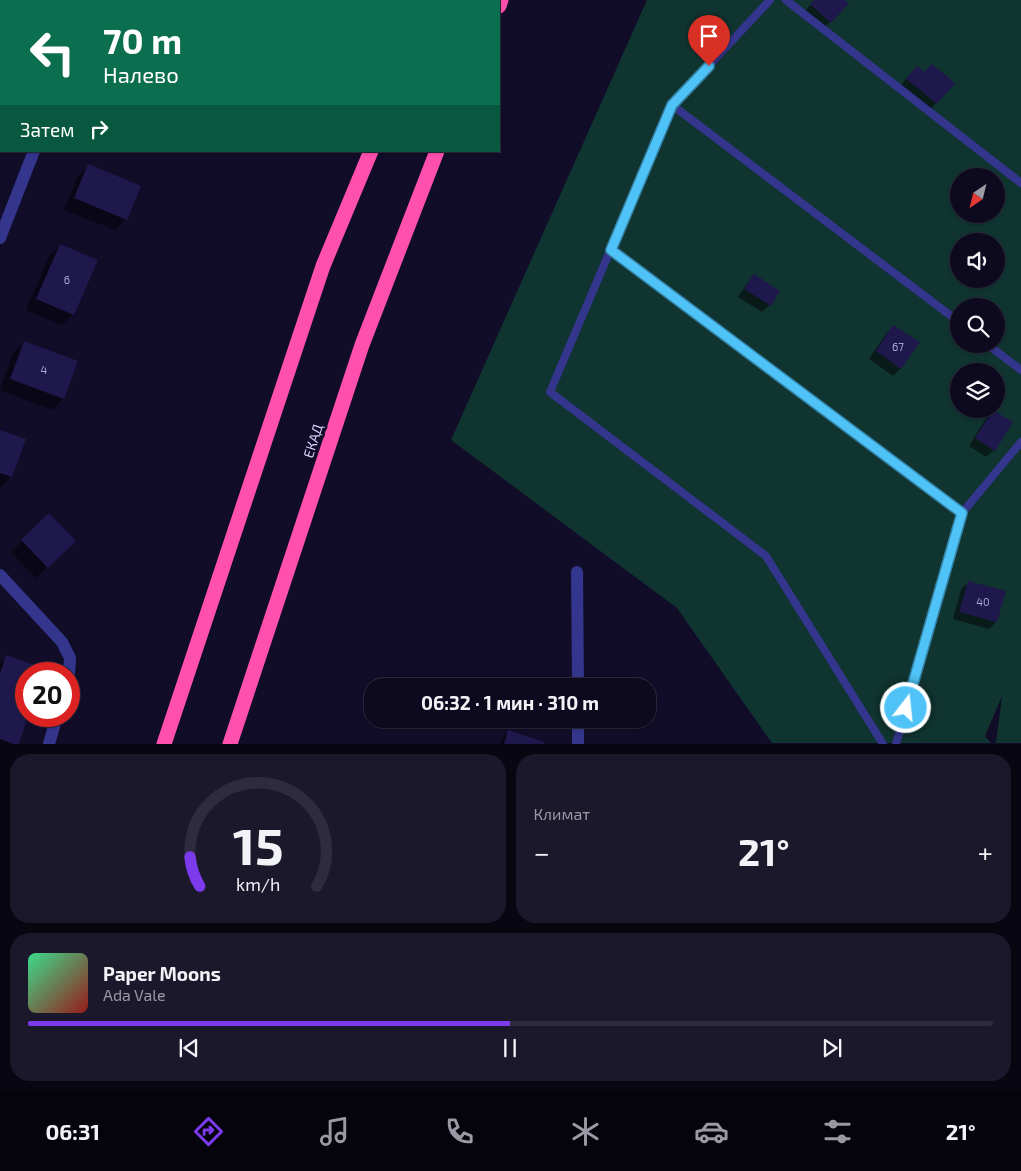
<!DOCTYPE html>
<html lang="ru">
<head>
<meta charset="utf-8">
<style>
  :root { --surface:#0d0a1f; --page:#1b182c; --text:#f1f3f6; --muted:#9a9aa4; --line:#2d2b3d; --accent:#7c3aed }
  body { margin:0; font-family:"Exo 2",sans-serif; background:var(--page); color:var(--text); height:100vh; display:flex; flex-direction:column; font-size:19px; white-space:nowrap }
  * { box-sizing:border-box; margin:0 }
  p { font-size:16px; color:var(--muted) }
  .icon { flex:none; width:28px; height:28px; fill:none; stroke:currentColor; stroke-width:2; stroke-linecap:round; stroke-linejoin:round }
  .map { position:relative; height:744px; overflow:hidden }
  .drawer { display:flex; flex-direction:column; gap:10px; padding:10px; background:#070611; flex:1 }
  .drawer>* { flex:none }
  .hud { position:absolute; left:0px; top:0px; width:500px; height:152px; box-shadow:0 1px 4px #0004,0 0 0 1px var(--line); background:#0b6e4f; color:#fff; overflow:hidden }
  .needle { width:32px; rotate:215deg }
  .controls { position:absolute; left:950px; top:168px; display:grid; gap:10px }
  .controls a { display:grid; place-items:center; width:55px; height:55px; border-radius:50%; background:var(--surface); box-shadow:0 1px 4px #0004,0 0 0 1px var(--line); font-size:25px }
  .speed { position:absolute; left:15px; top:662px; display:flex; gap:10px; font-size:25px; font-weight:700; text-align:center }
  .speed>* { display:grid; place-content:center; width:65px; height:65px; border-radius:50%; background:var(--surface); box-shadow:0 1px 4px #0004,0 0 0 1px var(--line); line-height:1 }
  .speed .limit { border:8px solid #d22; background:#fff; color:#111 }
  .pin { position:absolute; display:grid; place-items:center; width:42px; height:42px; color:#fff; margin:-51px -21px; border-radius:50% 50% 50% 0; rotate:-45deg; box-shadow:0 0 5px #0007 }
  .pin .icon { rotate:45deg }
  .me { position:absolute; width:55px; margin:-28px; rotate:16deg; stroke-linejoin:round; filter:drop-shadow(0 0 4px #0008) }
  .turn { display:flex; align-items:center; gap:18px; height:105px; padding:0 20px; font-size:22px }
  .turn .icon { width:65px; height:65px; stroke-width:2.5 }
  .turn b { display:block; font-size:35px; line-height:42px }
  .then { display:flex; align-items:center; height:48px; padding:0 20px; background:#0003; gap:10px; font-size:19px }
  .big { font-size:38px; font-weight:700; line-height:1.1 }
  .drawer .card { flex:1; display:flex; flex-direction:column; justify-content:center; gap:8px; min-width:0; padding:0 18px; border-radius:20px; background:var(--page) }
  .drawer .dial { align-items:center; gap:0 }
  .dial svg { height:130px; overflow:visible; fill:none; stroke:var(--line); stroke-width:7; stroke-linecap:round; text-anchor:middle }
  .dial text { fill:var(--text); stroke:none }
  .song { display:flex; align-items:center; gap:15px }
  .cover { width:60px; height:60px; border-radius:8px; background:linear-gradient(135deg,hsl(150 70% 55%),hsl(0 70% 35%)) }
  .played { height:5px; border-radius:2px; background:linear-gradient(90deg,var(--accent) 50%,var(--line) 50%) }
  .keys { display:flex; justify-content:space-around; direction:ltr }
  .heat { display:flex; justify-content:space-between; align-items:center; font-size:28px; direction:ltr }
  .drawer .tiles { flex:1; display:grid; gap:10px; grid-template-columns:1fr 1fr }
  .card:last-child { grid-column:span 2 }
  .trip { position:absolute; left:364px; top:678px; width:292px; height:50px; border-radius:20px; background:var(--surface); box-shadow:0 1px 4px #0004,0 0 0 1px var(--line); font-weight:700; line-height:50px; text-align:center }
  .dock { display:flex; height:80px; justify-content:space-around; align-items:center; background:#05040c; color:var(--muted) }
  .dock .icon { width:35px; height:35px }
  .dock .current { color:var(--accent) }
  .dock b { font-size:22px; color:var(--text) }
  .map>svg:first-child { display:block }
  .green { fill:#103430; fill-rule:evenodd }
  .shadow { fill:#0007 }
  .building { fill:#1f184c }
  .lines { fill:none; stroke-linecap:round; stroke-linejoin:round }
  .lane { stroke:#34358d; stroke-width:8 }
  .street { stroke:#34358d; stroke-width:12 }
  .highway { stroke:#ff50ae; stroke-width:15 }
  .route-casing { stroke:#337fa1; stroke-width:12 }
  .route { stroke:#4fc3f7; stroke-width:9 }
  .labels { text-anchor:middle; stroke-width:5; stroke-linejoin:round; paint-order:stroke }
  .number-label { font-size:11px; fill:#aaa6d2 }
  .street-label { font-size:14px; fill:#d8d5ff; stroke:#110d29 }
</style>
</head>
<body>
<div class="map">
<svg width="1021" height="744" viewBox="0 0 1021 744">
  <rect width="100%" height="100%" fill="#110d29"/>
  <path class="green" d="M647,0H1021V743H996L1002,696L985,736L991,743H772L677,608L451,440ZM959,176H996V214H959ZM959,241H996V279H959ZM959,306H996V344H959ZM959,371H996V409H959Z"/>
  <path class="shadow" d="M147,0H184L187,1H147Z
    M815,0H844L847,3L823,29L804,12Z
    M924,73L953,83L929,111L900,86L910,74Z
    M0,102L1,103V139H0Z
    M89,165L126,219L115,230L64,210L78,176Z
    M60,245L73,314L62,325L26,310L49,256Z
    M754,276L770,305L762,312L738,297L747,283Z
    M894,326L901,368L893,376L869,359L886,334Z
    M24,342L76,362L63,399L52,410L0,390L13,353Z
    M994,411V450L986,457L969,446L986,418Z
    M0,431L11,476L0,488Z
    M49,515L74,541L36,578L11,552Z
    M969,582L996,622L989,629L953,619L961,589Z
    M7,657L26,674V716L17,744H0V664Z
    M508,732L542,744H500L501,739Z"/>
  <path class="building" d="M814,0H845L849,3L831,23L810,4Z
    M932,64L955,83L937,104L906,79L917,66L925,72Z
    M88,164L141,186L127,220L74,198Z
    M60,244L98,260L74,315L36,299Z
    M754,274L780,291L771,306L744,289Z
    M893,325L920,342L901,369L876,351Z
    M24,341L78,361L64,399L10,379Z
    M993,410L1013,422L995,451L975,438Z
    M0,430L26,439L12,477L0,473Z
    M49,513L76,541L48,568L21,540Z
    M968,581L1006,591L997,622L959,612Z
    M6,655L44,668L42,674H26V716H28L19,744H13L0,739V674Z
    M508,730L544,742V744H504Z"/>
  <g class="lines">
    <path class="lane" d="M770,0L672,105L959,322
      M786,0L1021,183
      M672,105L550,392L766,556L883,744
      M611,250L962,513
      M987,344L1021,370
      M896,744L962,513L1021,442"/>
    <path class="street" d="M92,1V0
      M0,238L34,151
      M577,572L578,686
      M0,575L62,642L70,658L69,674
      M578,719V744
      M49,744L57,716"/>
    <path class="highway" d="M433,1V0
      M499,6L501,0
      M164,744L323,266L371,151
      M230,744L362,345L437,151"/>
  </g>
  <g class="lines">
    <g class="route-casing">
      <path id="route" d="M709,66L672,105L611,250L962,513L906,708"/>
    </g>
    <use href="#route" class="route"/>
  </g>
  <g class="labels">
    <g class="number-label">
      <text x="67" y="284">6</text>
      <text x="898" y="351">67</text>
      <text x="44" y="374">4</text>
      <text x="983" y="606">40</text>
    </g>
    <g class="street-label">
      <text transform="translate(313 441) rotate(-72)" y="5">ЕКАД</text>
    </g>
  </g>
</svg>
<div class="controls">
<a><svg class="needle" viewBox="-14 -14 28 28"><path d="M0-13l5 13h-10z" fill="#e53935"/><path d="M0 13l5-13h-10z" fill="#9a9aa4"/></svg></a>
<a><svg class="icon" aria-label="sound" viewBox="0 0 24 24"><path d="M4 9h4l5-4v14l-5-4H4zM17 9q2 3 0 6"/></svg></a>
<a><svg class="icon" aria-label="search" viewBox="0 0 24 24"><circle cx="10" cy="10" r="6"/><path d="M15 15l6 6"/></svg></a>
<a><svg class="icon" aria-label="layers" viewBox="0 0 24 24"><path d="M12 4l9 5-9 5-9-5zM3 14l9 5 9-5"/></svg></a>
</div>
<div class="speed"><div class="limit">20</div></div>
<div class="pin" style="left:709px;top:66px;background:#d93025"><svg class="icon" aria-label="arrive" viewBox="0 0 24 24"><path d="M6 21V4h12l-3 4 3 4H6"/></svg></div>
<svg class="me" style="left:906px;top:708px" viewBox="-20 -20 40 40"><circle r="17" fill="#4fc3f7" stroke="#fff" stroke-width="3"/><path d="M0-11L8 9 0 5-8 9z" fill="#fff"/></svg>
<div class="trip">06:32 · 1 мин · 310 m</div>
<div class="hud">
<div class="turn"><svg class="icon" aria-label="left" viewBox="0 0 24 24"><path d="M17 20v-9H6M10 6l-5 5 5 5"/></svg><div><b>70 m</b>Налево</div></div>
<div class="then">Затем<svg class="icon" aria-label="right" viewBox="0 0 24 24"><path d="M7 20v-9h11M14 6l5 5-5 5"/></svg></div>
</div>
</div>
<section class="drawer">
<div class="tiles">
<div class="card dial"><svg viewBox="0 0 100 80">
<path d="M14 69A42 42 0 1 1 86 69"/>
<path d="M14 69A42 42 0 0 1 8 51" stroke="#7c3aed"/>
<text x="50" y="56" font-size="32" font-weight="700">15</text>
<text x="50" y="72" font-size="11">km/h</text>
</svg></div>
<div class="card"><p>Климат</p>
<div class="heat"><a>−</a><b class="big">21°</b><a>+</a></div>
</div>
<div class="card">
<div class="song"><i class="cover"></i><div><b>Paper Moons</b><p>Ada Vale</p></div></div>
<div class="played"></div>
<div class="keys"><svg class="icon" aria-label="previous" viewBox="0 0 24 24"><path d="M18 5L8 12l10 7zM5 5v14"/></svg><svg class="icon" aria-label="pause" viewBox="0 0 24 24"><path d="M8 5v14M16 5v14"/></svg><svg class="icon" aria-label="next" viewBox="0 0 24 24"><path d="M6 5l10 7-10 7zM19 5v14"/></svg></div>
</div>
</div>
</section>
<nav class="dock">
<b>06:31</b>
<svg class="icon current" aria-label="directions" viewBox="0 0 24 24"><path d="M12 3l9 9-9 9-9-9zM9 14v-3h6M13 9l2 2-2 2"/></svg>
<svg class="icon" aria-label="music" viewBox="0 0 24 24"><path d="M9 18V5l10-2v13"/><circle cx="6" cy="18" r="3"/><circle cx="16" cy="16" r="3"/></svg>
<svg class="icon" aria-label="phone" viewBox="0 0 24 24"><path d="M5 4h4l2 5-3 2q2 4 5 5l2-3 5 2v4C11 20 4 13 5 4z"/></svg>
<svg class="icon" aria-label="climate" viewBox="0 0 24 24"><path d="M12 3v18M4 7l16 10M4 17L20 7"/></svg>
<svg class="icon" aria-label="car" viewBox="0 0 24 24"><path d="M5 17H2v-5l4-1 3-4h7l3 4 3 1v5h-3M9 17h6M6 11h13"/><circle cx="7" cy="17" r="2"/><circle cx="17" cy="17" r="2"/></svg>
<svg class="icon" aria-label="filters" viewBox="0 0 24 24"><path d="M4 7h16M4 17h16"/><circle cx="9" cy="7" r="2"/><circle cx="15" cy="17" r="2"/></svg>
<b>21°</b>
</nav>
</body>
</html>
